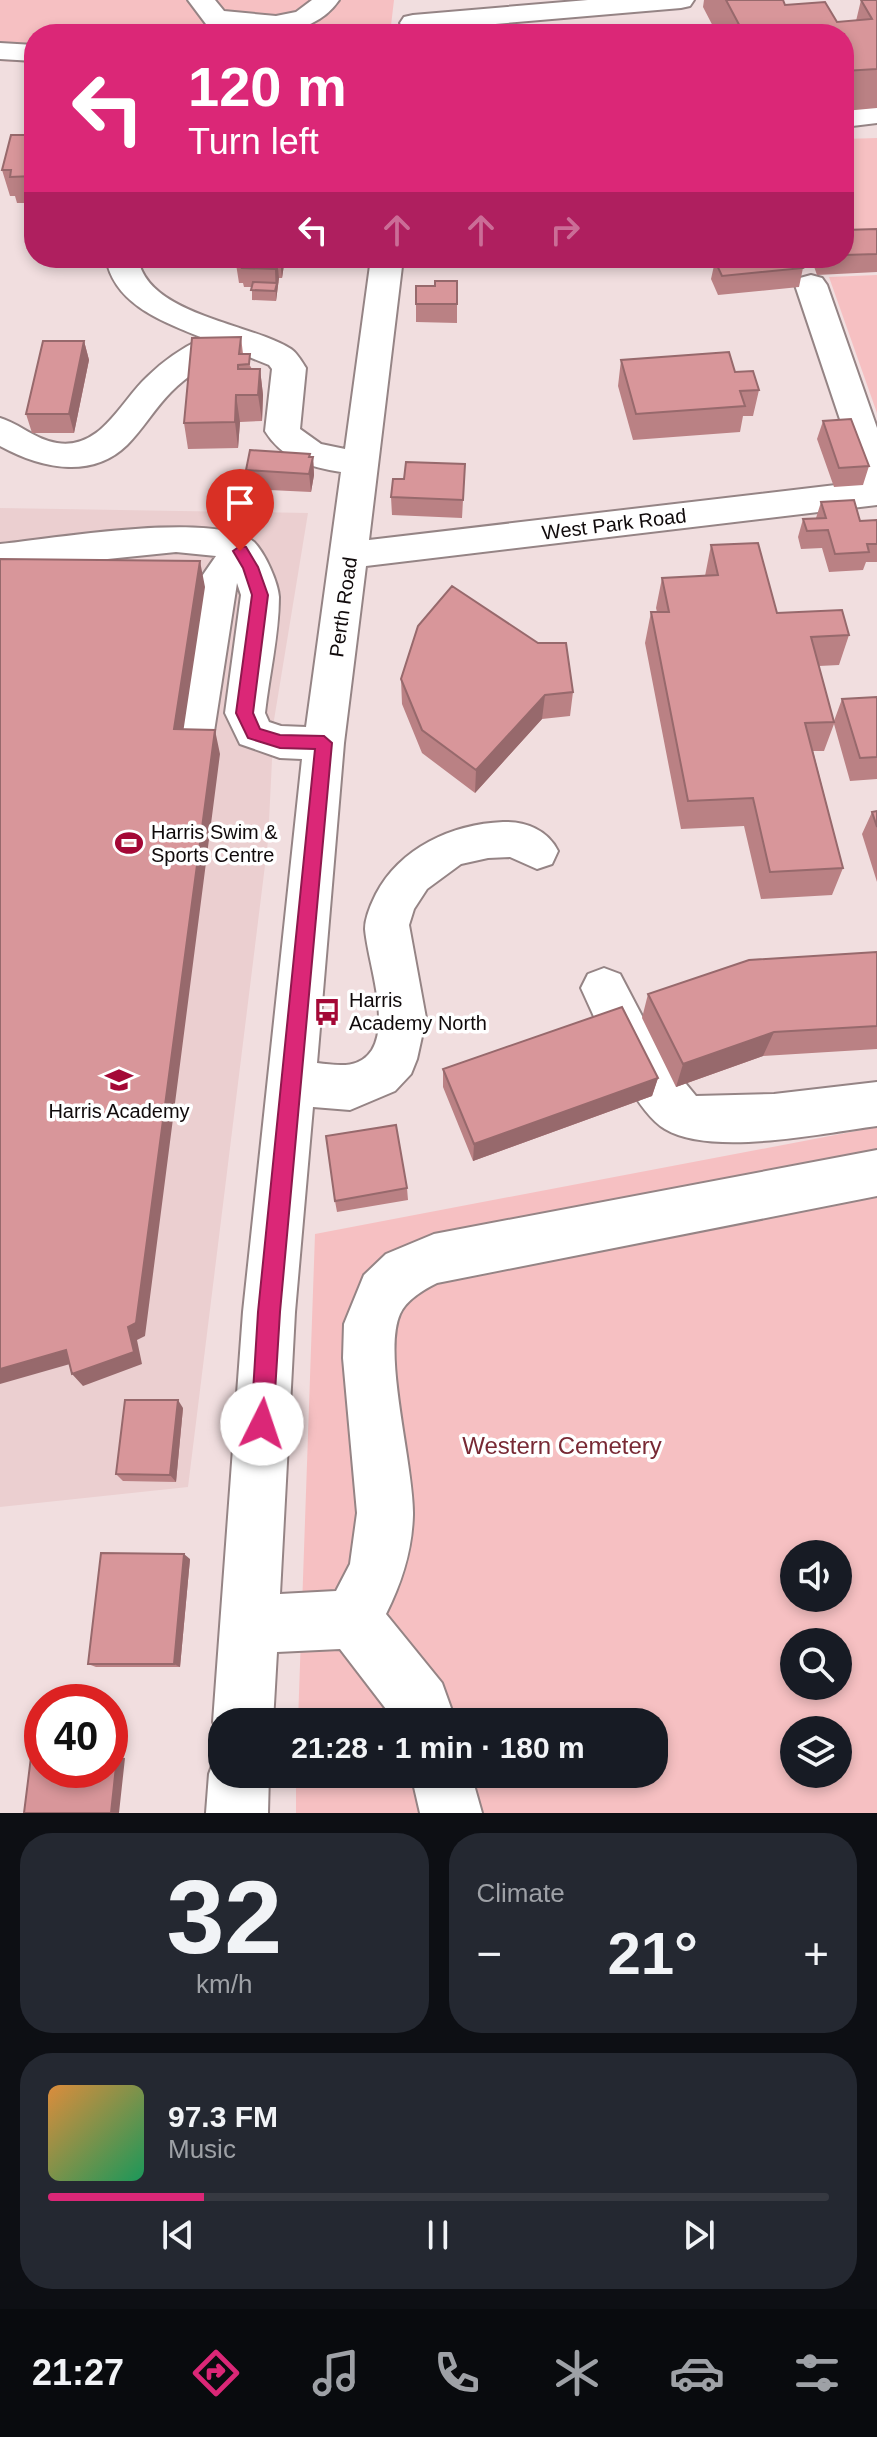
<!DOCTYPE html>
<html lang="en">
<head>
<meta charset="utf-8">
<style>
  :root { --surface:#171b24; --page:#242831; --text:#f1f3f6; --muted:#9ea1a6; --line:#363941; --accent:#db2777 }
  body { margin:0; font-family:Arial,sans-serif; background:var(--page); color:var(--text); height:100vh; display:flex; flex-direction:column; font-size:30px; white-space:nowrap }
  * { box-sizing:border-box; margin:0 }
  p { font-size:26px; color:var(--muted) }
  .icon { flex:none; width:44px; height:44px; fill:none; stroke:currentColor; stroke-width:2; stroke-linecap:round; stroke-linejoin:round }
  .map { position:relative; height:1813px; overflow:hidden }
  .side { display:flex; flex-direction:column; gap:20px; padding:20px; background:#0d0f14; flex:1 }
  .side>* { flex:none }
  .guide { position:absolute; left:24px; top:24px; width:830px; height:244px; border-radius:32px; box-shadow:0 4px 12px #0003; background:#db2777; color:#fff; overflow:hidden }
  .controls { position:absolute; left:780px; top:1540px; display:grid; gap:16px }
  .controls a { display:grid; place-items:center; width:72px; height:72px; border-radius:50%; background:var(--surface); box-shadow:0 4px 12px #0003; font-size:40px }
  .speed { position:absolute; left:24px; top:1684px; display:flex; gap:16px; font-size:40px; font-weight:700; text-align:center }
  .speed>* { display:grid; place-content:center; width:104px; height:104px; border-radius:50%; background:var(--surface); box-shadow:0 4px 12px #0003; line-height:1 }
  .speed .limit { border:12px solid #d22; background:#fff; color:#111 }
  .pin { position:absolute; display:grid; place-items:center; width:68px; height:68px; color:#fff; margin:-82px -34px; border-radius:50% 50% 50% 0; rotate:-45deg; box-shadow:0 0 8px #0007 }
  .pin .icon { rotate:45deg }
  .me { position:absolute; width:88px; margin:-44px; rotate:4deg; stroke-linejoin:round; filter:drop-shadow(0 0 6px #0008) }
  .turn { display:flex; align-items:center; gap:28px; height:168px; padding:0 32px; font-size:36px }
  .turn .icon { width:104px; height:104px; stroke-width:2.5 }
  .turn b { display:block; font-size:56px; line-height:68px }
  .lanes { display:flex; align-items:center; height:76px; padding:0 32px; background:#0003; justify-content:center; gap:40px; direction:ltr }
  .lanes .off { opacity:.35 }
  .big { font-size:60px; font-weight:600; line-height:1.1 }
  .side .tile { flex:1; display:flex; flex-direction:column; justify-content:center; gap:12px; min-width:0; padding:0 28px; border-radius:32px; background:var(--page) }
  .side .dial { align-items:center; gap:0 }
  .dial b { font-size:104px; line-height:1 }
  .song { display:flex; align-items:center; gap:24px }
  .cover { width:96px; height:96px; border-radius:12px; background:linear-gradient(135deg,hsl(30 70% 55%),hsl(150 70% 35%)) }
  .played { height:8px; border-radius:4px; background:linear-gradient(90deg,var(--accent) 20%,var(--line) 20%) }
  .keys { display:flex; justify-content:space-around; direction:ltr }
  .heat { display:flex; justify-content:space-between; align-items:center; font-size:44px; direction:ltr }
  .side .tiles { flex:1; display:grid; gap:20px; grid-template-columns:1fr 1fr }
  .tile:last-child { grid-column:span 2 }
  .trip { position:absolute; left:208px; top:1708px; width:460px; height:80px; border-radius:32px; background:var(--surface); box-shadow:0 4px 12px #0003; font-weight:600; line-height:80px; text-align:center }
  .dock { display:flex; height:128px; justify-content:space-around; align-items:center; background:#090b0e; color:var(--muted) }
  .dock .icon { width:56px; height:56px }
  .dock .on { color:var(--accent) }
  .dock b { font-size:36px; color:var(--text) }
  .map>svg:first-child { display:block }
  .built { fill:#ebcfd0 }
  .green { fill:#f6c0c2; fill-rule:evenodd }
  .lines { fill:none; stroke-linecap:round; stroke-linejoin:round }
  .minor-casing { stroke:#958485; stroke-width:4 }
  .minor { fill:#fff; fill-rule:evenodd }
  .wall { fill:#ba8184 }
  .shaded-wall { fill:#97696c }
  .building { fill:#d8969a; stroke:#97696c; stroke-width:2 }
  .route { fill:#db2777; stroke:#8e194d; stroke-width:2 }
  .labels { text-anchor:middle; stroke-width:7; stroke-linejoin:round; paint-order:stroke }
  .street-label { font-size:20px; fill:#100a0b; stroke:#fff }
  .poi-label { font-size:20px; fill:#100a0b; stroke:#fff; text-anchor:start }
  .near-park-label { font-size:24px; fill:#782934; stroke:#fff }
</style>
</head>
<body>
<div class="map">
<svg width="877" height="1813" viewBox="0 0 877 1813">
  <rect width="100%" height="100%" fill="#f1dedf"/>
  <path class="built" d="M0,508L308,513L274,720L268,841L188,1487L0,1507Z"/>
  <path class="green" d="M0,0H394L390,34H34V63L0,61Z
    M877,138V231L844,232V139Z
    M877,275V413L829,277Z
    M877,1127V1813H296V1774H654V1722H298L315,1234ZM794,1554H838V1598H794ZM794,1642H838V1686H794ZM794,1730H838V1774H794Z"/>
  <g class="lines">
    <g class="minor-casing">
      <path id="minor" d="M188,0H215L224,11L276,16L296,12L312,0H339C310,42 250,35 206,24Z
        M588,0H694L690,6L681,8L413,31L404,29L400,23L404,17L413,15Z
        M0,43L34,45V61L0,59Z
        M877,105V123L844,127V109Z
        M106,258H138C147,315 250,323 291,349C297,353 302,362 306,368L300,429L321,444L345,449L371,258H403L369,540L861,482L795,285L800,278L811,275L822,278L827,285L877,428V505L366,566L344,743L317,1063C337,1065 359,1070 372,1050C390,1020 368,963 365,929C365,918 371,904 376,894C400,848 452,824 503,822C525,821 548,830 558,851L552,864L537,869L510,857L488,858L461,864L427,889L414,909L409,925L426,1018L417,1059L411,1074L395,1091L350,1110L313,1107L295,1312L280,1594L336,1591L350,1564L357,1513L343,1358L344,1324L364,1275L386,1254L434,1234L877,1150V1196L437,1283C423,1290 406,1300 400,1314C382,1354 414,1466 413,1515C412,1551 402,1582 386,1614L442,1683L456,1722H396L340,1649L277,1652L273,1722H222V1743L213,1722L243,1312L302,759L280,758L240,744L225,713L241,595L237,583L213,738L207,749L182,756L168,751L162,740L168,729L175,726L198,582L216,556L176,552L0,570V544C51,539 217,510 254,542C265,553 278,582 279,597C279,635 269,676 265,713L269,722L281,726L306,727L341,472C310,467 282,459 265,431L272,369L269,365L232,350C210,361 189,374 171,392C155,408 143,429 127,445C91,480 40,468 0,446V418C20,424 36,440 57,443C101,450 120,402 147,377C163,361 182,348 203,338C164,322 114,305 106,258Z
        M604,968L620,974L663,1056L696,1096L774,1094L877,1082V1126C823,1133 712,1157 665,1129C632,1110 598,1024 581,988L588,974Z
        M222,1751V1774H269L268,1813H206L209,1774L217,1752Z
        M411,1774H471L482,1813H420Z"/>
    </g>
    <use href="#minor" class="minor"/>
  </g>
  <path class="wall" d="M704,0H783L785,5L837,22L856,21L861,0H877V108L844,111V34H717L703,7Z
    M34,135V203H17L15,196H10L2,170Z
    M877,229V272L817,275L811,258H844V230Z
    M285,258L282,278H279L276,301L252,300V287H244L243,283H239L236,264Z
    M602,258H665V261L604,264Z
    M727,258H798L803,268L799,287L718,295L711,279L715,261L727,259Z
    M457,281V323L416,322V286H435Z
    M241,337L243,354L252,369H260L263,395L262,421L240,422L238,448L188,449L184,423Z
    M84,341L89,360L74,433H32L26,414Z
    M621,360L735,372L759,390L753,416H743L740,432L633,440L618,386Z
    M823,421L869,466L863,485L834,487L817,439Z
    M310,454V457H313L314,475L311,492L249,489L246,470Z
    M465,464L462,518L392,515L391,497Z
    M821,502L860,521L877,520V562H866L863,570L829,572L822,548L801,549L798,537L803,519L816,518Z
    M711,545L777,613L849,635L839,665L819,666L834,721L842,699L877,697V779L850,781L834,724L824,751H813L843,868L832,895L761,899L744,826L681,829L645,643L651,612H657L656,608L662,578L705,576Z
    M401,679L573,692L570,716L542,719L475,793L422,753L402,704Z
    M877,811V882L862,834L872,812Z
    M877,952V1049L763,1056L676,1087L642,1018L648,994Z
    M443,1069L658,1078L652,1096L473,1161L443,1087Z
    M407,1188L408,1200L337,1212L335,1201Z
    M183,1408L176,1482L123,1481L116,1474Z
    M190,1559L180,1667H96L88,1664Z"/>
  <path class="shaded-wall" d="M280,258H285L282,278L280,259Z
    M277,259L279,278L276,301L275,269Z
    M84,341L89,360L74,433L69,414Z
    M260,369L263,395L262,421L258,395Z
    M236,395L240,422L238,448L235,422Z
    M310,454L311,466L313,457L314,475L311,492L309,474Z
    M200,561L205,587L180,753L174,729Z
    M545,695L542,719L475,793L476,770Z
    M215,730L220,754L145,1336L137,1340L142,1364L83,1386L72,1374L128,1327Z
    M774,1032L763,1056L676,1087L683,1064Z
    M658,1078L652,1096L473,1161L474,1144Z
    M66,1350L77,1362L0,1384V1369Z
    M178,1400L183,1408L176,1482L170,1475Z
    M184,1554L190,1559L180,1667L174,1664Z
    M117,1757L125,1758L119,1813H111Z"/>
  <path class="building" d="M726,0H783L785,5L825,2L837,22L872,19L861,0H877V69L844,71V34H744Z
    M11,135H34V176L10,177L11,170H2Z
    M877,229V254L844,255V230Z
    M238,258H280V259H277L275,269L242,268L243,264H236Z
    M735,258H798L803,268L722,276L715,261Z
    M435,281H457V304H416V286H435Z
    M253,282L277,283L275,291L251,290Z
    M241,337L239,354H250L249,364L238,365V369H260L258,395H236L235,422L184,423L192,338Z
    M43,341H84L69,414H26Z
    M729,352L735,372L753,371L759,390L740,391L745,406L636,414L621,360Z
    M851,419L869,466L839,468L823,421Z
    M250,450L310,454L309,457H313L309,474L246,470Z
    M406,462L465,464L463,500L391,497L393,479H404Z
    M854,500L860,521L877,520V544H867L869,552L835,554L828,530L807,531L803,519L826,518L821,502Z
    M758,543L777,613L842,610L849,635L811,637L834,722L805,723L843,868L770,872L753,798L688,801L651,612H669L662,578L718,575L711,545Z
    M0,559L200,561L174,729L215,730L136,1323L128,1327L134,1352L72,1374L66,1350L0,1369Z
    M452,586L538,643H566L573,692L545,695L476,770L422,730L401,679L418,626Z
    M877,697V757L860,758L842,699Z
    M877,811V827L872,812Z
    M877,952V1026L774,1032L683,1064L648,994L749,960Z
    M622,1007L658,1078L474,1144L443,1069Z
    M396,1125L407,1188L335,1201L326,1136Z
    M125,1400H178L170,1475L116,1474Z
    M101,1553L184,1554L174,1664H88Z
    M31,1757H42V1770H110V1757H117L111,1813H24Z"/>
  <path class="route" d="M240,546L246,547L258,567L268,595L253,713L260,729L280,735L324,736L332,743L280,1312L273,1424L270,1432L262,1435L254,1432L251,1424L258,1312L315,749L280,748L248,738L236,713L252,595L243,568L233,551Z"/>
  <defs>
    <g id="stadium-bare" transform="scale(2.16)"><path d="M0-5a6.5 5 0 1 0 0 10a6.5 5 0 1 0 0-10ZM-3.5-1.8h7v3.6h-7Z" fill="#a40836" stroke="#fff" stroke-width="2.5" paint-order="stroke"/></g>
    <g id="bus-bare" transform="scale(2.16)"><path d="M-5-6H5V4H4V6H2V4H-2V6H-4V4H-5ZM-3.5-4V0h7V-4ZM-3.5 1.2v1.5H-2V1.2ZM2 1.2v1.5H3.5V1.2Z" fill="#a40836" stroke="#fff" stroke-width="2.5" paint-order="stroke"/></g>
    <g id="school-bare" transform="scale(2.16)"><path d="M0-5L7-2L0 1L-7-2ZM-4 1L0 2.5L4 1V4Q0 6-4 4Z" fill="#a40836" stroke="#fff" stroke-width="2.5" paint-order="stroke"/></g>
  </defs>
  <g fill-rule="evenodd">
    <use href="#stadium-bare" x="129" y="843"/>
    <use href="#bus-bare" x="327" y="1012"/>
    <use href="#school-bare" x="119" y="1080"/>
  </g>
  <g class="labels">
    <g class="street-label">
      <text transform="translate(614 524) rotate(-7)" y="7">West Park Road</text>
      <text transform="translate(343 607) rotate(-82)" y="7">Perth Road</text>
    </g>
    <g class="poi-label">
      <text x="151" y="839">Harris Swim &amp;<tspan x="151" dy="23">Sports Centre</tspan></text>
      <text x="349" y="1007">Harris<tspan x="349" dy="23">Academy North</tspan></text>
      <text x="119" y="1118" text-anchor="middle">Harris Academy</text>
    </g>
    <g class="near-park-label">
      <text x="562" y="1454">Western Cemetery</text>
    </g>
  </g>
</svg>
<div class="controls">
<a><svg class="icon" aria-label="sound" viewBox="0 0 24 24"><path d="M4 9h4l5-4v14l-5-4H4zM17 9q2 3 0 6"/></svg></a>
<a><svg class="icon" aria-label="search" viewBox="0 0 24 24"><circle cx="10" cy="10" r="6"/><path d="M15 15l6 6"/></svg></a>
<a><svg class="icon" aria-label="layers" viewBox="0 0 24 24"><path d="M12 4l9 5-9 5-9-5zM3 14l9 5 9-5"/></svg></a>
</div>
<div class="speed"><div class="limit">40</div></div>
<div class="pin" style="left:240px;top:551px;background:#d93025"><svg class="icon" aria-label="arrive" viewBox="0 0 24 24"><path d="M6 21V4h12l-3 4 3 4H6"/></svg></div>
<svg class="me" style="left:262px;top:1424px" viewBox="-20 -20 40 40"><circle r="19" fill="#fff"/><path d="M0-13L10 11 0 6-10 11z" fill="#db2777"/></svg>
<div class="trip">21:28 · 1 min · 180 m</div>
<div class="guide">
<div class="turn"><svg class="icon" aria-label="left" viewBox="0 0 24 24"><path d="M17 20v-9H6M10 6l-5 5 5 5"/></svg><div><b>120 m</b>Turn left</div></div>
<div class="lanes"><svg class="icon" aria-label="left" viewBox="0 0 24 24"><path d="M17 20v-9H6M10 6l-5 5 5 5"/></svg><svg class="icon off" aria-label="ahead" viewBox="0 0 24 24"><path d="M12 20V5M6 11l6-6 6 6"/></svg><svg class="icon off" aria-label="ahead" viewBox="0 0 24 24"><path d="M12 20V5M6 11l6-6 6 6"/></svg><svg class="icon off" aria-label="right" viewBox="0 0 24 24"><path d="M7 20v-9h11M14 6l5 5-5 5"/></svg></div>
</div>
</div>
<section class="side">
<div class="tiles">
<div class="tile dial"><b>32</b><p>km/h</p></div>
<div class="tile"><p>Climate</p>
<div class="heat"><a>−</a><b class="big">21°</b><a>+</a></div>
</div>
<div class="tile">
<div class="song"><i class="cover"></i><div><b>97.3 FM</b><p>Music</p></div></div>
<div class="played"></div>
<div class="keys"><svg class="icon" aria-label="previous" viewBox="0 0 24 24"><path d="M18 5L8 12l10 7zM5 5v14"/></svg><svg class="icon" aria-label="pause" viewBox="0 0 24 24"><path d="M8 5v14M16 5v14"/></svg><svg class="icon" aria-label="next" viewBox="0 0 24 24"><path d="M6 5l10 7-10 7zM19 5v14"/></svg></div>
</div>
</div>
</section>
<nav class="dock">
<b>21:27</b>
<svg class="icon on" aria-label="directions" viewBox="0 0 24 24"><path d="M12 3l9 9-9 9-9-9zM9 14v-3h6M13 9l2 2-2 2"/></svg>
<svg class="icon" aria-label="music" viewBox="0 0 24 24"><path d="M9 18V5l10-2v13"/><circle cx="6" cy="18" r="3"/><circle cx="16" cy="16" r="3"/></svg>
<svg class="icon" aria-label="phone" viewBox="0 0 24 24"><path d="M5 4h4l2 5-3 2q2 4 5 5l2-3 5 2v4C11 20 4 13 5 4z"/></svg>
<svg class="icon" aria-label="climate" viewBox="0 0 24 24"><path d="M12 3v18M4 7l16 10M4 17L20 7"/></svg>
<svg class="icon" aria-label="car" viewBox="0 0 24 24"><path d="M5 17H2v-5l4-1 3-4h7l3 4 3 1v5h-3M9 17h6M6 11h13"/><circle cx="7" cy="17" r="2"/><circle cx="17" cy="17" r="2"/></svg>
<svg class="icon" aria-label="filters" viewBox="0 0 24 24"><path d="M4 7h16M4 17h16"/><circle cx="9" cy="7" r="2"/><circle cx="15" cy="17" r="2"/></svg>
</nav>
</body>
</html>
